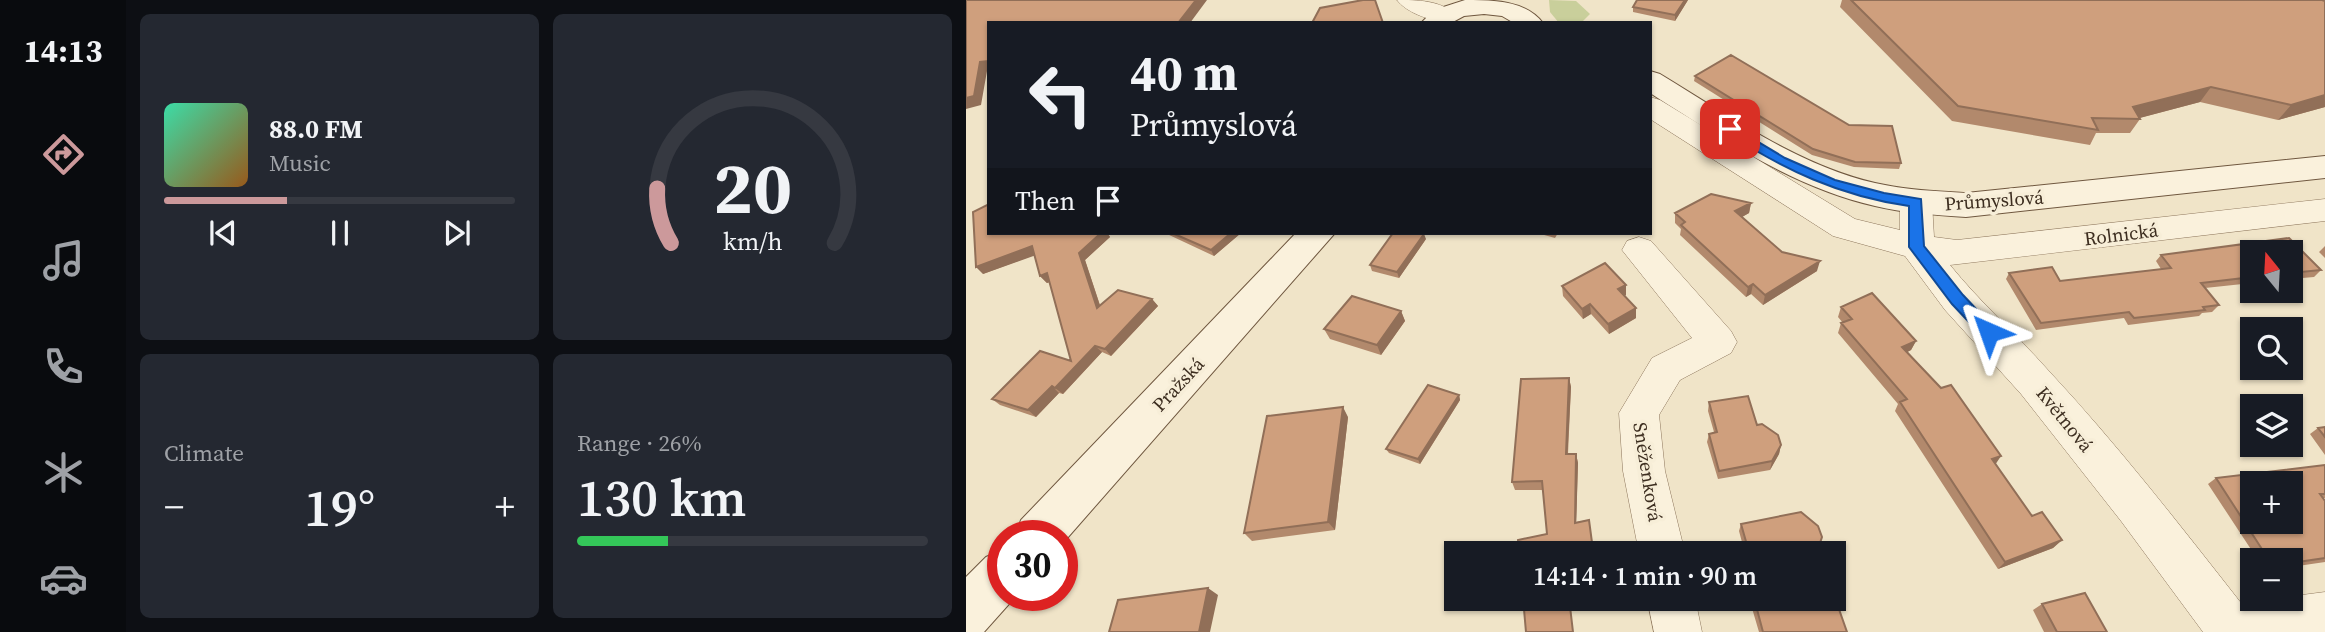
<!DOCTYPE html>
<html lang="en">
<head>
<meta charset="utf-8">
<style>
  :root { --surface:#171b24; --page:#242831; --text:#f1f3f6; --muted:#9ea1a6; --line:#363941; --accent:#cc999b }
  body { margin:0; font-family:"Source Serif 4",serif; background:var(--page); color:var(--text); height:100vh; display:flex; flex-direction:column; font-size:26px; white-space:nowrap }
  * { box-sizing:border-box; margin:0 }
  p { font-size:23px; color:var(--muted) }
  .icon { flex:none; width:38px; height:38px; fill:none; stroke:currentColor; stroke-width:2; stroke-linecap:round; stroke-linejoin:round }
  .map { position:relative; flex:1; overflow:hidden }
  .side { display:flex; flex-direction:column; gap:14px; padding:14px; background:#0d0f14; width:840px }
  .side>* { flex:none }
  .banner { position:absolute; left:21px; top:21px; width:665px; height:214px; border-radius:0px; box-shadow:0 2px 5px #0004; background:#171b24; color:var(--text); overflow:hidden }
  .needle { width:46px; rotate:342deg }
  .buttons { position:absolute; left:1274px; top:240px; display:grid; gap:14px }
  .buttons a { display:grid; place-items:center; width:63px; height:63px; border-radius:0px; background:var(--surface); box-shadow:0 2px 5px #0004; font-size:35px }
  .speed { position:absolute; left:21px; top:520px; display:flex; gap:14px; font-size:35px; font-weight:700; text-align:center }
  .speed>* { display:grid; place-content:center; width:91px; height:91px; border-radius:50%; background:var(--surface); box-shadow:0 2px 5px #0004; line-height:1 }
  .speed .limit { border:10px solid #d22; background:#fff; color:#111 }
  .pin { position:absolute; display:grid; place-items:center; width:60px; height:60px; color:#fff; margin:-30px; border-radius:14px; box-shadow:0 4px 10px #0006 }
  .me { position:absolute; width:77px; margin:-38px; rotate:317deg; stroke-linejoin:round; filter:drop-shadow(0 0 5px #0008) }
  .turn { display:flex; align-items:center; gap:24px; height:147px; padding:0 28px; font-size:32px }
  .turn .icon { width:91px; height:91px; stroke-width:2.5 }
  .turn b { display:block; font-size:49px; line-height:60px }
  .then { display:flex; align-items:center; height:66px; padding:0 28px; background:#0003; gap:14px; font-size:26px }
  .big { font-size:52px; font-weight:600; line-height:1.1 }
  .side .widget { flex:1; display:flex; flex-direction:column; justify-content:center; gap:10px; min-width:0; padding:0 24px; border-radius:10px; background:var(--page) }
  .side .dial { align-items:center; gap:0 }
  .dial svg { height:182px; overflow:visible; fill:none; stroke:var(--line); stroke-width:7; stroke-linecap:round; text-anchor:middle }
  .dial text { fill:var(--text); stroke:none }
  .song { display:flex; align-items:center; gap:21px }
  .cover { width:84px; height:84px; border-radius:10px; background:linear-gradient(135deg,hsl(160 70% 55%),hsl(30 70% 35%)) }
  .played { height:7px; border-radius:4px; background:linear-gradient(90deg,var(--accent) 35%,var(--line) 35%) }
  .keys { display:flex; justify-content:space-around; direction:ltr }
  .heat { display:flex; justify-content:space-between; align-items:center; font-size:38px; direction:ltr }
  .charge { height:10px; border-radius:5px; background:linear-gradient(90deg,#34c759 26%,var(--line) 0) }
  .side .tiles { flex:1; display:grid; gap:14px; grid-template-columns:repeat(2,1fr) }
  .trip { position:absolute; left:478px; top:541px; width:402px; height:70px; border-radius:0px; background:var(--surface); box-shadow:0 2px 5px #0004; font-weight:600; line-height:70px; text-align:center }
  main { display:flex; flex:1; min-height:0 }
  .tabs { display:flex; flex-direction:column; width:126px; justify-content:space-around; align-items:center; background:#090b0e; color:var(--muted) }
  .tabs .icon { width:49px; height:49px }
  .tabs .selected { color:var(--accent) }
  .tabs b { font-size:32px; color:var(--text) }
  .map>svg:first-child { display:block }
  .green { fill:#c9cf9b }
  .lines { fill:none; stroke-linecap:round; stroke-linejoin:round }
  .minor-casing { stroke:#8d765c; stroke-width:1 }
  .secondary-casing { stroke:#6f573f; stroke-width:2 }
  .minor { fill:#faf1dc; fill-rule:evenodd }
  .secondary { fill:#faf1dc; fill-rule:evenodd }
  .wall { fill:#b2896c }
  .shaded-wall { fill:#916f58 }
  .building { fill:#cf9f7d; stroke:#916f58; stroke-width:2; fill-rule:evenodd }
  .route { fill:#1a73e8; stroke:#114b97; stroke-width:2 }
  .labels { text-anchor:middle; stroke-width:7; stroke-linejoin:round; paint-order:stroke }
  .street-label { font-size:19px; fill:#3d2e20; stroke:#f7eed8 }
</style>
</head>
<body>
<main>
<nav class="tabs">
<b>14:13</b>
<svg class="icon selected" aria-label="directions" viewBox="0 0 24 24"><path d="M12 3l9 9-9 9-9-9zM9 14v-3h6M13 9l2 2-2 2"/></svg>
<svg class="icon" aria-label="music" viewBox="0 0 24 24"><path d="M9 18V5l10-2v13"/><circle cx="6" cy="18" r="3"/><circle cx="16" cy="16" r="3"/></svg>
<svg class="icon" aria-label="phone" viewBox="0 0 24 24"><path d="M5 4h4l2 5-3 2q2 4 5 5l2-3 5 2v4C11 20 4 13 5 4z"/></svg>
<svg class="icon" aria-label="climate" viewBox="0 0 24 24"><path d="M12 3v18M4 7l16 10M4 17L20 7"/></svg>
<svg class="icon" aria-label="car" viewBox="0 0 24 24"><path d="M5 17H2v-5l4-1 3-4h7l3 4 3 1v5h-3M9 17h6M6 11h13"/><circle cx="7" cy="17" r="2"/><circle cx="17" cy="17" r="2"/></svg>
</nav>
<section class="side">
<div class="tiles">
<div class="widget">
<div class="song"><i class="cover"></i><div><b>88.0 FM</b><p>Music</p></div></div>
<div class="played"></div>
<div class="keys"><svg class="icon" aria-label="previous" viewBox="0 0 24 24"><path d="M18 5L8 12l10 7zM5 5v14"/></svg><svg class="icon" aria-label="pause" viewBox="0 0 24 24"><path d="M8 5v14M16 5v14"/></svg><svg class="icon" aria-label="next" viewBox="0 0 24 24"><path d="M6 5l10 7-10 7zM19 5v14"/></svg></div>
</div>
<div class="widget dial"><svg viewBox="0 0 100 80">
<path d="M14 69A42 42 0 1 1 86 69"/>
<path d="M14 69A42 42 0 0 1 8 45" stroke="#cc999b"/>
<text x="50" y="56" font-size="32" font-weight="700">20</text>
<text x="50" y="72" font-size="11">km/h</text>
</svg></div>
<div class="widget"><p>Climate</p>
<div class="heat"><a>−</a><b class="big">19°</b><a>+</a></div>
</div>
<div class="widget"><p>Range · 26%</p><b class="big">130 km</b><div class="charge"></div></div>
</div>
</section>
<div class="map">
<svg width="1359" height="632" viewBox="0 0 1359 632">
  <rect width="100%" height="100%" fill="#f0e4c8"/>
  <path class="green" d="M583,0L610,1L624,14L615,23H593L584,12Z"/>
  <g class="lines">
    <g class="minor-casing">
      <path id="minor" d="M431,0C450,0 476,0 489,15L485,20C470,24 440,13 431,0Z
        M684,97L694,100L889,219L934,230V203L939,195L950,192L961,195L966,203L968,237L991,240L1359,199V221L984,265C1014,302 1050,334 1082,370C1151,444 1213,524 1275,603L1359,592V632H1237L1155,521L1055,394L979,310L939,256L867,236L684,119Z
        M673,237L685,241L765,331L771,342L765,353L714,380L693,415L699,471L719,553H673L657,471L653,413L686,358L726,338L656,250L661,241Z
        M681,598H729L736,632H688Z"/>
    </g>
    <g class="secondary-casing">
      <path id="secondary" d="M499,0C527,0 559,0 577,23H548L536,16L518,14L498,16L485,23H455L468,10Z
        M684,71L694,74C762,115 831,165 909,183C939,190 970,191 1000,193L1359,156V178L1000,217C969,215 939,213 909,206C826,187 755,138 684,93Z
        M330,233H369L96,544V536H49L55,520Z
        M37,550V595H51L18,632H0V577L20,557Z"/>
    </g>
    <use href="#minor" class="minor"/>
    <use href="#secondary" class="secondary"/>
  </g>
  <path class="wall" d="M722,0L709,21L667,12V7Z
    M876,0H1356L1359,107L1312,120L1234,102L1173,118L1174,119L1164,133H1130L1124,145L986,121L874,7Z
    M729,76L935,163L933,169L888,167L846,155L728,81Z
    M785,203L783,213L776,217L816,252L851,271L797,305L785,294L780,297L714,235L715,229L709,223V213Z
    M23,233H141L144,237L119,260L134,305L186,299L192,306L145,356L136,352L97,394L93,393L70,417L34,405L26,399L105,361L84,282L81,283L74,276L68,255L17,274Z
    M200,233H275L248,256L201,234Z
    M571,233H592L589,238Z
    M1323,238L1355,270L1348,277L1325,279V252H1286V283L1239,288L1253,305L1246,312L1236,313L1233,316L1162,325L1158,318L1070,330L1040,279L1043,273L1086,267L1094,281L1195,269L1190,261L1195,255Z
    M460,239L433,278L406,271L404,265Z
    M1359,246V258L1353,252Z
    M596,286L660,295L658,296L670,318L643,334L625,314L617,319L597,296Z
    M875,307L950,341L945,350L941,352L1029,464L1066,516L1096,540L1087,548L1032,569L929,411L932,404L872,333L875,323H877L872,317Z
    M435,311L439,321L415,355L364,339L358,329Z
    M603,378L605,387L602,454H610L612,463L610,522L623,520L628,553H553L581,534L577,490H549L546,482Z
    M493,395L494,400L454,464L423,453L420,449Z
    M743,402L791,425L815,445L813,454L804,470L752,479L741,442L743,434L748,432L742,411Z
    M382,417L369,530L286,541L278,533Z
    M1359,427V455L1344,434L1352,428Z
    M1359,465V498H1357L1359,501V562L1325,567V560H1292L1242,484L1250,478Z
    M775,524L852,549L777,546L773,531Z
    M557,598H621L604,602Z
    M783,598H868L881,632H793Z
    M1076,604L1141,632H1078L1067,610Z"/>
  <path class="shaded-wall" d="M230,0H241L224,23H212Z
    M719,0H722L709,21V15Z
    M23,61V71H21L15,105L0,109V98L14,62Z
    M1245,87L1234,102L1170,119L1167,107Z
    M1359,95V107L1312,120L1325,105Z
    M785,203L783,213L767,222L769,211Z
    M135,233H141L144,237L119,260L137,315L131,308L113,253Z
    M265,233H275L248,256L245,250Z
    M458,234L460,239L433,278L431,272Z
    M66,246L73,254L17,274L10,267Z
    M854,261L851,271L797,305L799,295Z
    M81,273L88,280L81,283L74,276Z
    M787,284L785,294L780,297L782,287Z
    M660,285V295L652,299V289Z
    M186,299L192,306L145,356L139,349Z
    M624,304L625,314L617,319L616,309Z
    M670,308V318L643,334L642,324Z
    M435,311L439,321L415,355L411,345Z
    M950,341L945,350L932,357L936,347Z
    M129,346L136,352L97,394L89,388Z
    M603,378L605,387L601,463L600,454Z
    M86,386L93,393L70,417L62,410Z
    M493,395L494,400L454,464L452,459Z
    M377,407L382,417L369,530L362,522Z
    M815,445L813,454L804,470L806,461Z
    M610,454L612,463L610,531L609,523Z
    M1035,456L1029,465L1026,459Z
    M1096,540L1087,548L1032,569L1039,562Z
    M627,550L628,553H619L618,552Z
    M242,588L252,595L244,632H233Z"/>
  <path class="building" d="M0,0H230L212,23H23V61L14,62L8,96L0,98Z
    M397,0H409L417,23H346L354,8Z
    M671,0H719L709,15L667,7Z
    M885,0H1356L1359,1V95L1325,105L1245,87L1167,107L1174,119L1126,118L1132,130L992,106Z
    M765,55L883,125L926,126L935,163L889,162L847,149L729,76Z
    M745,194L785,203L769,211L816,252L854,261L799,295L787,284L782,287L715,225L719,222L709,213Z
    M23,204V233H135L113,253L131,308L152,290L186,299L139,349L129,346L89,388L86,386L62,410L26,399L74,351L105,361L81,273L74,276L66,246L10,267L7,212Z
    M206,233H265L245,250Z
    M427,233L458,234L431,272L404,265Z
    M1323,238L1355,270L1325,273V252H1286V277L1235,283L1253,305L1237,307L1239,310L1168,318L1163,312L1075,323L1043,273L1086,267L1094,281L1205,268L1195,255Z
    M639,263L660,285L652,289L670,308L642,324L624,304L616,309L596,286Z
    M906,293L950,341L936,347L975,388L985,385L1035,456L1026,459L1066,516L1076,512L1096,540L1039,562L934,402L941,399L875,323L886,319L875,307Z
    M386,296L435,311L411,345L358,329Z
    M603,378L600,454H610L609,523L623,520L627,550L618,552L619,553H553L552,540L581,534L576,481L546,482L555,379Z
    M462,385L493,395L452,459L420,449Z
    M782,396L791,425L796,424L812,435L815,445L806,461L753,471L743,434L751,432L743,402Z
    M377,407L362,522L278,533L301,416Z
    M1359,427V437L1352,428Z
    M1359,465V494H1354L1359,501V558L1325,563V560H1303L1250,478ZM1286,483H1325V522H1286Z
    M835,512L852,526L856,537L852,549L854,553H775L773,547L781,545L775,524Z
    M242,588L233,632H143L152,600Z
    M1119,593L1141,632H1091L1076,604Z
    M868,595L881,632H797L788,598H868Z
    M557,598H603L607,632H560Z"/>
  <path class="route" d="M764,125L819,158L869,180L918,193L955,199L958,246L997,295L1028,328L1031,332L1028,337H1017L986,304L943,247V206C873,196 819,170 759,132V126Z"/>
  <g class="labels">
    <g class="street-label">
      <text transform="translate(1028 200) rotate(-4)" y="7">Průmyslová</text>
      <text transform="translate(1155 234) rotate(-7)" y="7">Rolnická</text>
      <text transform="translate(212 384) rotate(-47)" y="7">Pražská</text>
      <text transform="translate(1099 419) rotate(51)" y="7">Květnová</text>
      <text transform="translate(682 472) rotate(81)" y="7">Sněženková</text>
    </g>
  </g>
</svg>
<div class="buttons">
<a><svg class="needle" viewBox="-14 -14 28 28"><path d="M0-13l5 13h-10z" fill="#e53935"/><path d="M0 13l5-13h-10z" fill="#9ea1a6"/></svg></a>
<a><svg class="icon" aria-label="search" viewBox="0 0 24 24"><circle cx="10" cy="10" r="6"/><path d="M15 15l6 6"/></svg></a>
<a><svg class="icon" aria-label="layers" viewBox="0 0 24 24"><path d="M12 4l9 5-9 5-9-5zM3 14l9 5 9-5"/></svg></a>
<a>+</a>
<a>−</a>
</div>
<div class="speed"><div class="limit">30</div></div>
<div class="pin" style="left:764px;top:129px;background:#d93025"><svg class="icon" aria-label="arrive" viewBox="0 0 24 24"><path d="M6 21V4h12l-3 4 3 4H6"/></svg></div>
<svg class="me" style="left:1023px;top:332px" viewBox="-20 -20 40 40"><path d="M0-17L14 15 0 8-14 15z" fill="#1a73e8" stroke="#fff" stroke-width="4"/></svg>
<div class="trip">14:14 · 1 min · 90 m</div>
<div class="banner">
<div class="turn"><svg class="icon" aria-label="left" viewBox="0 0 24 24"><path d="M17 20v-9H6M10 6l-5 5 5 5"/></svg><div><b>40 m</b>Průmyslová</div></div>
<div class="then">Then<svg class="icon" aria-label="arrive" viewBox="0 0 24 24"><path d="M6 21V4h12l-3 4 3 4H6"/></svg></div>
</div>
</div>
</main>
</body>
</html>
